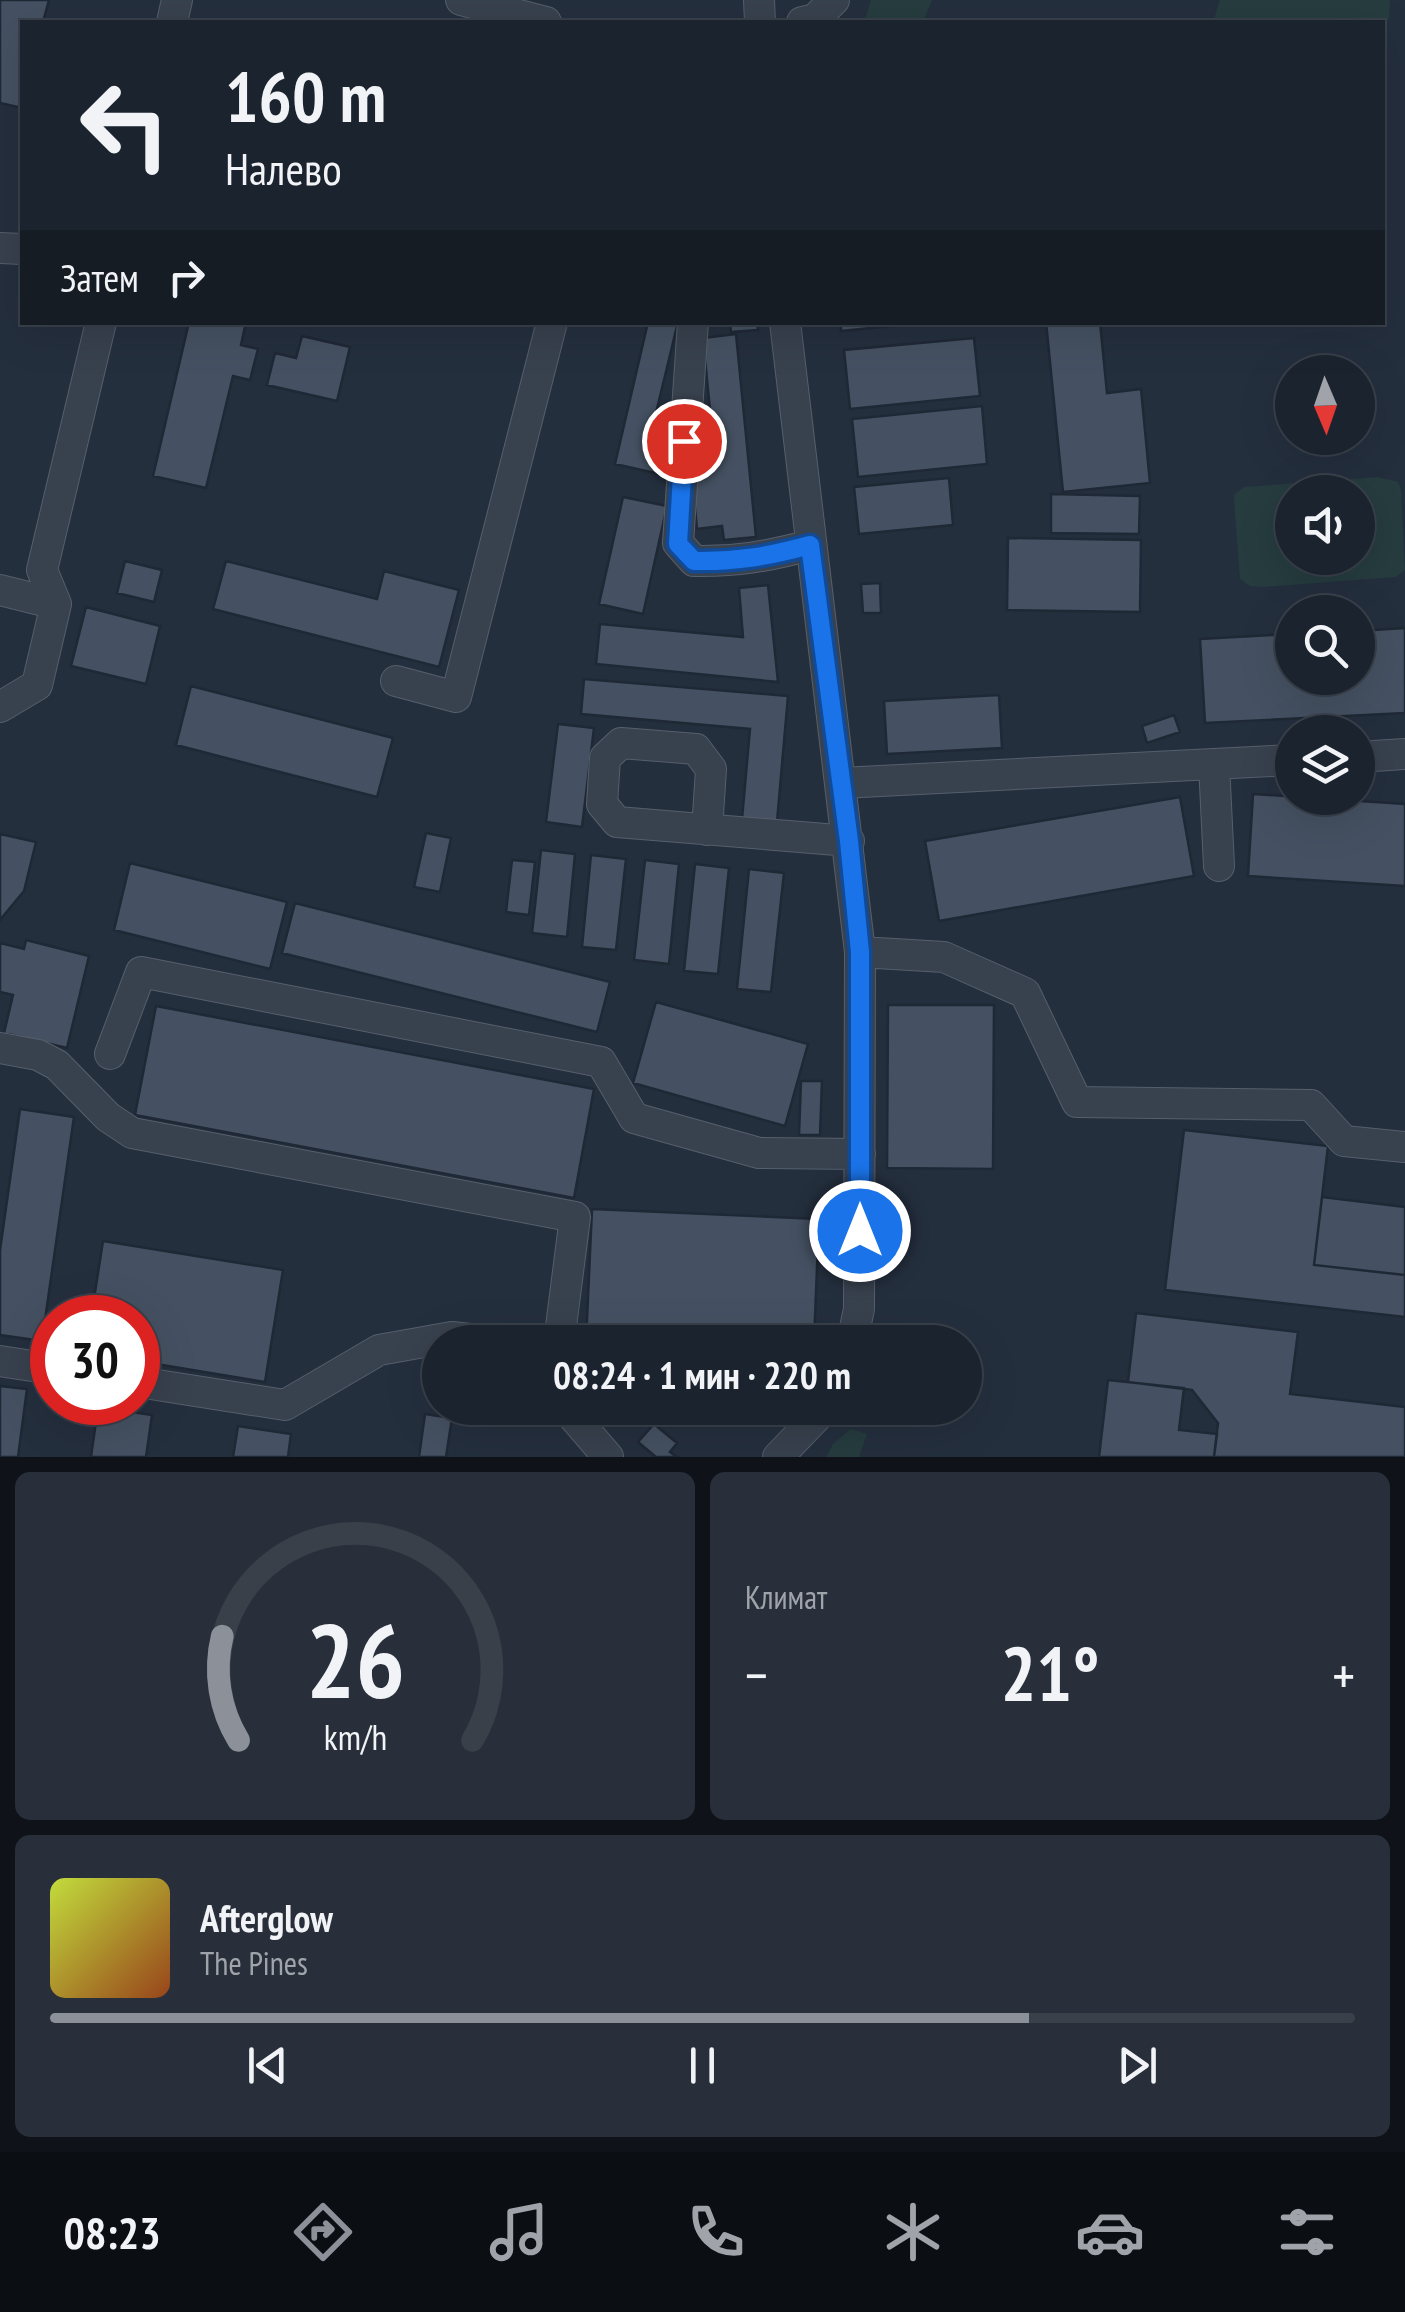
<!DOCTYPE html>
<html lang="ru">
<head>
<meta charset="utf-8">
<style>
  :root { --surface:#1b232e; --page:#282f3a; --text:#f1f3f6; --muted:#a0a4aa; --line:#39404a; --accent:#8c9099 }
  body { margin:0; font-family:"PT Sans Narrow",sans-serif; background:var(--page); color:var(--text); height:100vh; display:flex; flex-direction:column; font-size:38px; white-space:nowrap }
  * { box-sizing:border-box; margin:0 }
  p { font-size:32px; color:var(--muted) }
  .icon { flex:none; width:55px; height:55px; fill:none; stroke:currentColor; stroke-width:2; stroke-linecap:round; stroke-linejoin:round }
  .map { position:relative; height:1457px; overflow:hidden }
  .details { display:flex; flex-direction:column; gap:15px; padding:15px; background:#0f1319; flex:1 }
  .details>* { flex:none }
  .hud { position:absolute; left:20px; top:20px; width:1365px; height:305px; border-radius:0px; box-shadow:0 10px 40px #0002,0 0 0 2px var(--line); background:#1b232e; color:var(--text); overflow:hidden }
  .needle { width:65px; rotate:178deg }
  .tools { position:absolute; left:1275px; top:355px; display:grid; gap:20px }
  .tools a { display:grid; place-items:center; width:100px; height:100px; border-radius:50%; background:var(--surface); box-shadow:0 10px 40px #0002,0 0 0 2px var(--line); font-size:50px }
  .speed { position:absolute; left:30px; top:1295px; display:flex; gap:20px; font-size:50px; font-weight:700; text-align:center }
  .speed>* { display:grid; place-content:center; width:130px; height:130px; border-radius:50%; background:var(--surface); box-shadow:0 10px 40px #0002,0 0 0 2px var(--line); line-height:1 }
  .speed .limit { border:15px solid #d22; background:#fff; color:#111 }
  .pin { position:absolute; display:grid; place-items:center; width:85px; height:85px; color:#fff; margin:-42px; border:5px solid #fff; border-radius:50%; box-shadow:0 2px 10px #0007 }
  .me { position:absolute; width:110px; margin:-55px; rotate:0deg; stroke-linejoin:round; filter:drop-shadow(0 0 8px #0008) }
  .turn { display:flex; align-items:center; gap:35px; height:210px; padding:0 40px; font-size:45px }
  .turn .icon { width:130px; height:130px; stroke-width:2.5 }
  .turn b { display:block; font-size:70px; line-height:85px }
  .then { display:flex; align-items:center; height:95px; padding:0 40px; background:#0003; gap:20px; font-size:38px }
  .big { font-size:75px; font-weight:800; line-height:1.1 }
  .details .tile { flex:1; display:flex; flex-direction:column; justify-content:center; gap:15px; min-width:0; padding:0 35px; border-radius:15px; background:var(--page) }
  .details .dial { align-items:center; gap:0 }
  .dial svg { height:260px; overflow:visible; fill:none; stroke:var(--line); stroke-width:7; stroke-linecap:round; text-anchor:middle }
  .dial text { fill:var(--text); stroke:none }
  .song { display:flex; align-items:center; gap:30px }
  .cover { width:120px; height:120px; border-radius:15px; background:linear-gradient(135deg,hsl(70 70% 55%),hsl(20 70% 35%)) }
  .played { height:10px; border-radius:5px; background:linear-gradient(90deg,var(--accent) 75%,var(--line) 75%) }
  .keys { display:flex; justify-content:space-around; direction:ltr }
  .heat { display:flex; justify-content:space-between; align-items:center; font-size:55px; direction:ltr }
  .details .tiles { flex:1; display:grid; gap:15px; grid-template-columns:1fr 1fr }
  .tile:last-child { grid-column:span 2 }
  .trip { position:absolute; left:422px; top:1325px; width:560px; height:100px; border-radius:50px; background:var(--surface); box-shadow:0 10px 40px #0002,0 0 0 2px var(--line); font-weight:800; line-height:100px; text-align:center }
  .tab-bar { display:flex; height:160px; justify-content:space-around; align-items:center; background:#0b0e12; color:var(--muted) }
  .tab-bar .icon { width:70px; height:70px }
  .tab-bar .selected { color:var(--accent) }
  .tab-bar b { font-size:45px; color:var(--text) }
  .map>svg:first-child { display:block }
  .green { fill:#263c3f; fill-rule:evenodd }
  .building { fill:#455162; stroke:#1f2835; stroke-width:2.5 }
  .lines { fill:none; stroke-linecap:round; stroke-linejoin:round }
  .minor-casing { stroke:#565f6c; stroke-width:32 }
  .minor { stroke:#38414e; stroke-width:30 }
  .route-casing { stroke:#114b97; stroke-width:25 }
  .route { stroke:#1a73e8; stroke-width:18 }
</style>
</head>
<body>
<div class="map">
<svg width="1405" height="1457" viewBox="0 0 1405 1457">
  <rect width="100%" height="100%" fill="#242f3e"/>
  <path class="green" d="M871,0H932L923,22H864Z
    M1220,0H1390L1389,19L1383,24L1213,22Z
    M1378,477L1398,482L1401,490L1405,570L1396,577L1262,587L1250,586L1240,579L1234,500L1235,494L1244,487ZM1292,492H1358V558H1292Z
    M851,1429L867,1434L859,1457H826L833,1444Z"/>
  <path class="building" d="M0,0H49L43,22H22V108L0,103Z
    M189,322H246L241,345L258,349L250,380L233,376L206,488L153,476Z
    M648,322H678L655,417L677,422L664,475L615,464Z
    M730,322H757L758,330L731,332Z
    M841,322H929L841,331Z
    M1046,322H1100L1107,393L1141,389L1150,483L1063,492Z
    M736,334L756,537L724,540L722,526L697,529L690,454L714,451L703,338Z
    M302,336L350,347L337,401L267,385L275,353L296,358Z
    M974,338L980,396L850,409L844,350Z
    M982,406L987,464L858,477L852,419Z
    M949,478L953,525L859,534L854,487Z
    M1051,494L1140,496L1139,534L1051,533Z
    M623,497L667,506L643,614L599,604Z
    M1008,538L1141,540L1140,612L1007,610Z
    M125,561L162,570L154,602L117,593Z
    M226,561L377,599L384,571L459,590L439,667L213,609Z
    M880,583L881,613H863L861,584Z
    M768,585L778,682L596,664L600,624L743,637L739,588Z
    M86,607L160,626L146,684L71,666Z
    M1405,628V713L1205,723L1200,639L1292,634V678H1358V631Z
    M584,679L788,696L777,822L742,819L750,729L581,714Z
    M191,686L393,738L377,797L176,745Z
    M999,695L1002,748L887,754L884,701Z
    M1174,715L1180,732L1147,743L1142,726Z
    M558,724L594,728L582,827L546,822Z
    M1253,794L1405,804V886L1248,876Z
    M1180,797L1194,876L939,921L925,841Z
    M426,833L451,838L440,892L414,887Z
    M0,834L36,842L24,891L0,920Z
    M541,850L575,854L567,937L532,933Z
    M591,855L626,859L616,950L582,947Z
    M512,860L535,862L529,915L506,912Z
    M645,860L679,864L669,964L634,960Z
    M130,863L287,902L270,969L114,930Z
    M695,864L729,868L718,974L684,971Z
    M749,869L784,873L771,992L737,989Z
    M295,903L610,982L597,1032L282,953Z
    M26,940L89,956L67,1048L4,1033L13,995L0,992V943L24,949Z
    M656,1002L808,1044L785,1126L633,1083Z
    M888,1005H994L993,1169L887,1168Z
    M156,1006L594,1089L574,1198L135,1115Z
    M801,1081H822L820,1135H799Z
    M20,1109L74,1117L42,1341L0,1335V1250Z
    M1184,1130L1328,1146L1314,1265L1405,1275V1317L1165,1290Z
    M1322,1197L1405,1207V1275L1314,1265Z
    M592,1209L819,1219L814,1342H586Z
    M103,1241L283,1270L265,1382L138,1361V1318H91Z
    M1136,1313L1298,1332L1290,1394L1405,1407V1457H1214L1218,1423L1192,1390L1128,1382Z
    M1108,1380L1184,1388L1179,1430L1217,1434L1214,1457H1099Z
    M0,1386L27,1389L18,1457H0Z
    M98,1407L152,1415L146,1457H91Z
    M425,1414L452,1418L446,1457H419Z
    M654,1424L677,1443L670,1452L677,1457H656L638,1442Z
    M238,1426L291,1434L288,1457H233Z"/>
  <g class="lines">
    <g class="minor-casing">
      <path id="minor" d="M461,0L546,22
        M759,0L760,22
        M172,22L177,0
        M802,22L815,19L834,0
        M0,248L22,249
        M693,322L678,543L694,561C735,562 770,556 810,545
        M785,322L860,952L859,1309L852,1342
        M0,590L56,604
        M396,681L456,697L552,322
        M0,707L37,685L56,604L42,570L101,322
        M1358,757L1405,754
        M1214,764L1219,866
        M841,783L1292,760
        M707,830L711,769L696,749L621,743L605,758L602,804L617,822L849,841
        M860,952L944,957L1025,993L1077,1102L1311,1105L1344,1141L1405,1147
        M0,1048L38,1055L57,1065L108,1117L132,1133L575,1217L559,1342
        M110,1054L141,972L601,1062L634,1118L759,1153L860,1154
        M0,1361L52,1369
        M138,1382L285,1405L379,1350L452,1337L496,1342
        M570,1408L572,1415L608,1457
        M778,1457L825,1408"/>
    </g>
    <use href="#minor" class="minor"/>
  </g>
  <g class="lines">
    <g class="route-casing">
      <path id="route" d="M684,441L678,544L694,561C735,562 770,556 810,545L849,841L860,952V1231"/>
    </g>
    <use href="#route" class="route"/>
  </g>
</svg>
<div class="tools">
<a><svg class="needle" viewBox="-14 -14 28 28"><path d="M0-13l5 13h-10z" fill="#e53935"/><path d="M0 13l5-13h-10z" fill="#a0a4aa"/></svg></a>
<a><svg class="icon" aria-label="sound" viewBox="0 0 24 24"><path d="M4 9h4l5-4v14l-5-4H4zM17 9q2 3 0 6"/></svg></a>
<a><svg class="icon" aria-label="search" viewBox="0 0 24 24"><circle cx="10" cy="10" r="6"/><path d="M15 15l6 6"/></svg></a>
<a><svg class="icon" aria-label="layers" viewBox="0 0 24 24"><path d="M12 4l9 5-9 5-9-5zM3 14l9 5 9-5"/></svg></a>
</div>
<div class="speed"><div class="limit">30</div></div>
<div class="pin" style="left:684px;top:441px;background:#d93025"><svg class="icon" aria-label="arrive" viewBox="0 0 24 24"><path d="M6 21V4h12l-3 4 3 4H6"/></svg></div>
<svg class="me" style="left:860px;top:1231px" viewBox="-20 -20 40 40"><circle r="17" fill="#1a73e8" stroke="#fff" stroke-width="3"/><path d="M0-11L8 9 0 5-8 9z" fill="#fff"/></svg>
<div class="trip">08:24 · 1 мин · 220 m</div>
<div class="hud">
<div class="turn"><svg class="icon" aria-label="left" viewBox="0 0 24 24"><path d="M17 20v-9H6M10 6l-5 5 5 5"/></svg><div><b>160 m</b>Налево</div></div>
<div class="then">Затем<svg class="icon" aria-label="right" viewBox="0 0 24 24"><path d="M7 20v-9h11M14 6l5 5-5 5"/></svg></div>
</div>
</div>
<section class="details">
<div class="tiles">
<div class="tile dial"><svg viewBox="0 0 100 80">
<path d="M14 69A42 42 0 1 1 86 69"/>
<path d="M14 69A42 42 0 0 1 9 37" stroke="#8c9099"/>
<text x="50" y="56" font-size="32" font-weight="700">26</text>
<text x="50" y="72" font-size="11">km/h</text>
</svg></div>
<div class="tile"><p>Климат</p>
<div class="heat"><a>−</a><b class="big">21°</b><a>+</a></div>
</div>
<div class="tile">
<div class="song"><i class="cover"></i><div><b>Afterglow</b><p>The Pines</p></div></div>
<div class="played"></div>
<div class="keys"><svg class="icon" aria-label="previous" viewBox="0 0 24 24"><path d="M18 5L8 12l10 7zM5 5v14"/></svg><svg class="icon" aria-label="pause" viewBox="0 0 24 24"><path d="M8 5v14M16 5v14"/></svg><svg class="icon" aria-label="next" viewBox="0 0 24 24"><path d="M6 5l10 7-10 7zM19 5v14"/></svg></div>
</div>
</div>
</section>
<nav class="tab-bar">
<b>08:23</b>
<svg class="icon selected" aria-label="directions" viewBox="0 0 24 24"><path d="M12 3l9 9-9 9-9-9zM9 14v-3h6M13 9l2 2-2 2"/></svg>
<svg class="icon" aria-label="music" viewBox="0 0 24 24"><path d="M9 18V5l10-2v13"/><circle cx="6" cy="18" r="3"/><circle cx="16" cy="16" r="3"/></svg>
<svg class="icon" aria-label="phone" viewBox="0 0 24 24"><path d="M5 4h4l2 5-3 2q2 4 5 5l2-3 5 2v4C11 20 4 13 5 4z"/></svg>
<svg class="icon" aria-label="climate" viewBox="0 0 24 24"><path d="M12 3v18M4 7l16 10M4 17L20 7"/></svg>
<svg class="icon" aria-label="car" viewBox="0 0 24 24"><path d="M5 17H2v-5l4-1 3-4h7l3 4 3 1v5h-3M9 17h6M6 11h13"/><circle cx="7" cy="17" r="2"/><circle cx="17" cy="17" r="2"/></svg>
<svg class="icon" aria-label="filters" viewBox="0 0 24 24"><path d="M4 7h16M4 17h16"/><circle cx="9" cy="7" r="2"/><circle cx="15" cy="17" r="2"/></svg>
</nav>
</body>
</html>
